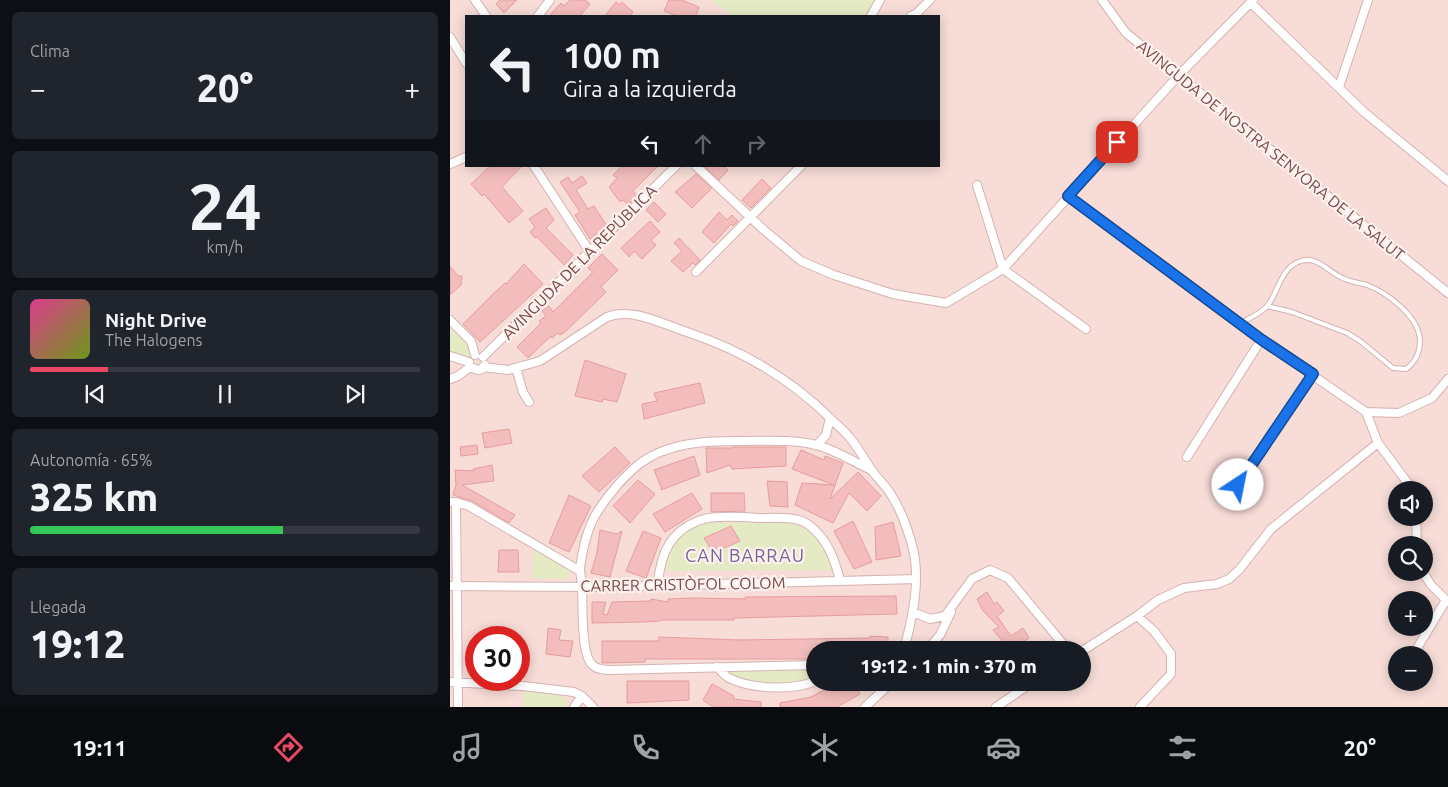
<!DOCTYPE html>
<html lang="es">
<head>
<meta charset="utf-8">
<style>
  :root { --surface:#171b24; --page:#20242c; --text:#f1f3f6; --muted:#9ea1a6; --line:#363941; --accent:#ea4865 }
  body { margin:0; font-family:Ubuntu,sans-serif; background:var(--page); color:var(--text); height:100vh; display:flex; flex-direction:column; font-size:19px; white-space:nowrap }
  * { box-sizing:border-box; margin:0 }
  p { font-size:16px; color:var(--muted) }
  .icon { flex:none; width:28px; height:28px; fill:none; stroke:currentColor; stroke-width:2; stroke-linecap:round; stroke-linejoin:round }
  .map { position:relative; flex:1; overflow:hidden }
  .side { display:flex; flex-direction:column; gap:12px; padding:12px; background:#0d0f14; width:450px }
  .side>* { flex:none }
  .banner { position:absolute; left:15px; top:15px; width:475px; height:152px; border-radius:0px; box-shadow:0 2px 12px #0003; background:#171b24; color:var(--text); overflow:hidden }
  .buttons { position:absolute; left:938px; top:481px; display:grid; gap:10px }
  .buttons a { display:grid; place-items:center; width:45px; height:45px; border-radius:50%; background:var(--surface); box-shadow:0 2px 12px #0003; font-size:25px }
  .speed { position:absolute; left:15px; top:626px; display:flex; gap:10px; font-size:25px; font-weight:700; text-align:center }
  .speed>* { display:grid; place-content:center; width:65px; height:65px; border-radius:50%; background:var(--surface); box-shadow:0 2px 12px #0003; line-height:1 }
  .speed .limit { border:8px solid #d22; background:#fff; color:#111 }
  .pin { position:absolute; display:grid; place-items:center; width:42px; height:42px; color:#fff; margin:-21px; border-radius:10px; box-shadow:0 2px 8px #0006 }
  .me { position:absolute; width:55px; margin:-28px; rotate:34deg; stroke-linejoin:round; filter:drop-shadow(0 0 4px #0008) }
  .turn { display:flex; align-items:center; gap:18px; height:105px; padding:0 15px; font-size:22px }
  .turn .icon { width:65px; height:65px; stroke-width:2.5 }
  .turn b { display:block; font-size:35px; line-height:42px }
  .lanes { display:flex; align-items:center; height:48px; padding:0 15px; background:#0003; justify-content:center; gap:25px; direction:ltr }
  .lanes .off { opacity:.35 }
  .big { font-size:38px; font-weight:800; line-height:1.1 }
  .side .tile { flex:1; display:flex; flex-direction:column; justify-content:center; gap:8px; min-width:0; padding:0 18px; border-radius:8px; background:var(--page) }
  .side .dial { align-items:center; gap:0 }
  .dial b { font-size:65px; line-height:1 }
  .song { display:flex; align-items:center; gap:15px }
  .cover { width:60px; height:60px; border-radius:8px; background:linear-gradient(135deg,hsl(330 70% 55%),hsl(80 70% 35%)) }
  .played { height:5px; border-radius:2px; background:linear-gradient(90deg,var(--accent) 20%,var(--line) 20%) }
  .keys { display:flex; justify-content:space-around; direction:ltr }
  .heat { display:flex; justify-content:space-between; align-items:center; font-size:28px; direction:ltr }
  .charge { height:8px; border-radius:4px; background:linear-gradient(90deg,#34c759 65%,var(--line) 0) }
  .trip { position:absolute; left:356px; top:641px; width:285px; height:50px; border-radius:25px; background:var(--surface); box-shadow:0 2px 12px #0003; font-weight:800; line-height:50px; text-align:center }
  .tab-bar { display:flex; height:80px; justify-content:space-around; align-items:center; background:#090b0e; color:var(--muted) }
  .tab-bar .icon { width:35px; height:35px }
  .tab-bar .active { color:var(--accent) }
  .tab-bar b { font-size:22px; color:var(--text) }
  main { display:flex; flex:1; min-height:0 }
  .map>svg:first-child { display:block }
  .residential { fill:#f7dcd7; fill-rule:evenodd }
  .green { fill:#e4ebc4 }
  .building { fill:#f3bdbd; stroke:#e79d9e }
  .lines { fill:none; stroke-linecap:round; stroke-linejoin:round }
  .lane-casing { stroke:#d4b3b1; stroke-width:6 }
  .street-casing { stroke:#d4b3b1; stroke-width:10 }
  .lane { stroke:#fff; stroke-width:4 }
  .street { stroke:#fff; stroke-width:8 }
  .route-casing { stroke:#114b97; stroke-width:12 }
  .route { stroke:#1a73e8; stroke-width:9 }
  .labels { text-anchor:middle; stroke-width:4.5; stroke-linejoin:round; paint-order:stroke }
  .street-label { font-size:16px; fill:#784a4c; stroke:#fff1ed }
  .neighbourhood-label { font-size:18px; letter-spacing:1px; fill:#73659b; stroke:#fff1ed }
</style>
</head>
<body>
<main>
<section class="side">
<div class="tile"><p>Clima</p>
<div class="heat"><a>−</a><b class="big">20°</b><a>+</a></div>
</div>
<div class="tile dial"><b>24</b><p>km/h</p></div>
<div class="tile">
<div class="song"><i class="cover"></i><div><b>Night Drive</b><p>The Halogens</p></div></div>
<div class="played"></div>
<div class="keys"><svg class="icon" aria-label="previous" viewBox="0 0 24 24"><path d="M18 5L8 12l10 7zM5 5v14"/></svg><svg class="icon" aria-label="pause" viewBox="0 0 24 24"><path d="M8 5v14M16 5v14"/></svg><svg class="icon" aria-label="next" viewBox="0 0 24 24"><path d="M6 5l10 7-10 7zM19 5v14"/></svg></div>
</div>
<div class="tile"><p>Autonomía · 65%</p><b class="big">325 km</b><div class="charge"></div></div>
<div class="tile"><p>Llegada</p><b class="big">19:12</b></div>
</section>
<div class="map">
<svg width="998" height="707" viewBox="0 0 998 707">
  <rect width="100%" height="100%" fill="#fdebe6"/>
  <path class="residential" d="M0,0H998V707H0ZM16,16H489V166H16ZM946,490H974V518H946ZM946,545H974V572H946ZM946,600H974V628H946ZM26,638H69V680H26ZM365,650H632V682H365ZM946,655H974V682H946Z"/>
  <path class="green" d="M261,0H426L415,16H283Z
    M0,329L14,341L23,354L18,361L0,355Z
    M338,522C366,531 376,542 384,570L217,571L216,561L225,539L241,529L256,523Z
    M84,548L119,570L118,578L81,579Z
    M365,666V680L354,684L302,685L278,676L269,668Z
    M74,692L107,693L117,700L116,707H73Z"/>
  <path class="building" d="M50,0H67L54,13L46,4Z
    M120,0H135L140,4L130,16H99L111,3L114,6Z
    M219,0H231L249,7L246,16H227L214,11Z
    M166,2L170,5L172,2L183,12L180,16H155Z
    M40,166H72L52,187L73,211L59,223L34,194L32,196L21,184Z
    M172,166H208L183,191L188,196L178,205L173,200L170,202L159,187L167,178L163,175Z
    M254,166H274L278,170L269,180Z
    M246,174L262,188L242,208L225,192Z
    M132,176L137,183L126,190L138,209L144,206L157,226L140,239L125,215L130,212L110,182L118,177L122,183Z
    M312,179L321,188L301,208L292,200Z
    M204,202L216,214L208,222L196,210Z
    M96,208L104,220L96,228L123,255L114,265L87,237L85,238L80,232L85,227L79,219Z
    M269,212L277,220L282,215L288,221L283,226L281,224L264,243L252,232Z
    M200,221L210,232L201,240L206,245L192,259L184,251L179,257L171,248Z
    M229,238L250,260L245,265L243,263L233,272L221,261L232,251L224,243Z
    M152,254L168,270L151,287L156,292L115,332L110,335L108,333L102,338L101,336L78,358L67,347L91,323L89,321L96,316L92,311L99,306L103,312L143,272L138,268Z
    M74,264L93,284L30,342L13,324L43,294L55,283L56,284Z
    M0,266L8,276H12L11,285L0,295Z
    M135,360L176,374L167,402L153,399L152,402L125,396Z
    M250,383L255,403L194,419L192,404L207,401L204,393Z
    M59,429L62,443L35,448L32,433Z
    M27,445L28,454L11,456L10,447Z
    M165,447L180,463L149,492L132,476Z
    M282,447H336V466L282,469L280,465L257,473L256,448H282Z
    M351,450L374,460L375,456L393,463L380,499L408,472L431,496L417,511L399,493L383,523L345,505L352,483L384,485L342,469Z
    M244,456L250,475L211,490L212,486L211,487L204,470Z
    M42,465L44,481L12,485L65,515L59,523L22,501L3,495L6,485L5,470L24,471L23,469Z
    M188,480L205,494L180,523L163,506Z
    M317,481L337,482L338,507L320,506Z
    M242,493L252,509L215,532L203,514Z
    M261,493H294L295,511L261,512Z
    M119,495L141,506L119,552L99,543Z
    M403,521L422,562L404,569L384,531Z
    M443,522L451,556L426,560L425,527Z
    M281,526L290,541L263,553L254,538Z
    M150,530L167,534L172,531L160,577L141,573L147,553Z
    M193,531L211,538L196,578L176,571Z
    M49,550H68L69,572H48Z
    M537,592L544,604L547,602L554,611L547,616L561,636L573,628L579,638L560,650L543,630L549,627L533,611L527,599Z
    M446,596L447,614L284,618V620H210V621L194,622L142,623V602H156L153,614L157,615L162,602L201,601V599L218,602V599L243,598L296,599L295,597Z
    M98,628L111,630L109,640L123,641L120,657L96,654Z
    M420,636L438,637V650H365V659H195V662L152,663V641H209V637L290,640L420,638Z
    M177,681H239V700L177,703Z
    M389,682H403L410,694L387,707H330V703L361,697Z
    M262,684L284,696L283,699L311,702V707H263L253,700Z"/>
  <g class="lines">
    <g class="lane-casing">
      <path id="lane" d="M789,324C798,319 812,313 818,305C828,292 831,269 848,262C868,254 878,273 895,279C902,282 910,283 917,285C938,293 969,317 970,340C970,353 966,362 956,369L943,368L910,341L897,333L842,312L817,306"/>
    </g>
    <g class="street-casing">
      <path id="street" d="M25,0L36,16
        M652,0L676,33L998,293
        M801,3L914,112L998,181
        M88,16L100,0
        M421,16L430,0
        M461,16L466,14L480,0
        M0,37L16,63
        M889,87L918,0
        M0,164L16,157
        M84,166L140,252
        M246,166L314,230L351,261L384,275L443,294L496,303L553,269L729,75L803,0
        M527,185L553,269L636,329
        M618,196L811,340L916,412
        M246,272L351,166
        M0,320L21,341L25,355
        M0,356L19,362
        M33,357L226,166
        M20,367L28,370L32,369L35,365
        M33,367L58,370L90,361L157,317C182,307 212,324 237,332C291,350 341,379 381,419C387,425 395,431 400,438C408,447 414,459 421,469C427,478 435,485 440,493C452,511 459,532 464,553C470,585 462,619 454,650
        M66,368L73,392L79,402
        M0,379L8,376L20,367
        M916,412L949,413L982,398L998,379
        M916,412L928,443L963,490
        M367,445L376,435L380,418
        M737,457L811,340
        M788,485L863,374
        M0,502H6L19,506L130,571
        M6,502L8,707
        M966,518L967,545
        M973,572L981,585L998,602
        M208,585C210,553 221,529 254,519C268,515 296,517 311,518C326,518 347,516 359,525C378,540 384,558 390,580
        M0,586L149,587L466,579
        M463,612L480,619L495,616L522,579L540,570L558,578L618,650
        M687,616L704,631L721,654V674L690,707
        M477,650L490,635L501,612
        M632,651L687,616L708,600L734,588L767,584L779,579L789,570L821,529L928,443
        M963,655L996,600
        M365,665L160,670C153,670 144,669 140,662C131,648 133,604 132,587C132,581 130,575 130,568C132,554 135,538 141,524C149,505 172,478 188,465C217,442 256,441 290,441C315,441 342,439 366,445C384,449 404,462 421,470
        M267,667C271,671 275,676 279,678C301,689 343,691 365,681
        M0,682L73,686L124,692L132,696L143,707
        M124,707L132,696
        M415,707L442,682
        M546,707L583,682"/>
    </g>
    <use href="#lane" class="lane"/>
    <use href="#street" class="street"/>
  </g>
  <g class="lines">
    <g class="route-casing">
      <path id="route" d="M667,142L618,196L812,340L863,374L788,485"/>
    </g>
    <use href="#route" class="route"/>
  </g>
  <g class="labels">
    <g class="street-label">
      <text transform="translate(821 150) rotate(39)" y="6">AVINGUDA DE NOSTRA SENYORA DE LA SALUT</text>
      <text transform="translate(129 262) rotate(-45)" y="6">AVINGUDA DE LA REPÚBLICA</text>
      <text transform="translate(233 584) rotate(-1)" y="6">CARRER CRISTÒFOL COLOM</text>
    </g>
    <g class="neighbourhood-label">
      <text x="295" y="562">CAN BARRAU</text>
    </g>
  </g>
</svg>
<div class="buttons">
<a><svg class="icon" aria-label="sound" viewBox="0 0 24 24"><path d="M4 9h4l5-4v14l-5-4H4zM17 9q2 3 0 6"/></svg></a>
<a><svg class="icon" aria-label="search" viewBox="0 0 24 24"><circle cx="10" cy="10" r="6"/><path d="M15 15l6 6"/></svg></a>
<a>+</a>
<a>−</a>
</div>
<div class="speed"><div class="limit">30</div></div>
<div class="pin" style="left:667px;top:142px;background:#d93025"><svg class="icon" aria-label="arrive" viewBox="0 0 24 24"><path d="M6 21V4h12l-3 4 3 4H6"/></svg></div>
<svg class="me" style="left:788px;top:485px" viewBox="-20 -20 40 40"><circle r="19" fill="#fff"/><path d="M0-13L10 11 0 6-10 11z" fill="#1a73e8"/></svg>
<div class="trip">19:12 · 1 min · 370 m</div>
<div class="banner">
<div class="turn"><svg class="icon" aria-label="left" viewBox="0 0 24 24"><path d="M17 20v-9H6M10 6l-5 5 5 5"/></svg><div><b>100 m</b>Gira a la izquierda</div></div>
<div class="lanes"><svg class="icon" aria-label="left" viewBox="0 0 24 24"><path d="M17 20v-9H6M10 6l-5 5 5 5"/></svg><svg class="icon off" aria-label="ahead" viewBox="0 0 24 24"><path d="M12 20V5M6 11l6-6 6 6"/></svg><svg class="icon off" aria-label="right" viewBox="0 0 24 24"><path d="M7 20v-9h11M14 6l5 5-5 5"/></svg></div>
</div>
</div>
</main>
<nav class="tab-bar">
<b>19:11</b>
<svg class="icon active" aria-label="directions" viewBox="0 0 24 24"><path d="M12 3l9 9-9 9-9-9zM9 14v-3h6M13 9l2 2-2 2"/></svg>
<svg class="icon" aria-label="music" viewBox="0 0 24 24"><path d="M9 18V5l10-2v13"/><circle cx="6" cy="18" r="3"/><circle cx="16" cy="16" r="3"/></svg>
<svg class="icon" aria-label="phone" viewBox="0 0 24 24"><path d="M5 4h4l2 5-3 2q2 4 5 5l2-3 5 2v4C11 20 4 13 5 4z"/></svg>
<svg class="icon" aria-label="climate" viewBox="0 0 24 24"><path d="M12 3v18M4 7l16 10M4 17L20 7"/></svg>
<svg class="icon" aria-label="car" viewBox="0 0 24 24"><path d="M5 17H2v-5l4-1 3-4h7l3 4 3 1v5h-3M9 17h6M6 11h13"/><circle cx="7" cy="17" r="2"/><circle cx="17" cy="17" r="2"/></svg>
<svg class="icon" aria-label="filters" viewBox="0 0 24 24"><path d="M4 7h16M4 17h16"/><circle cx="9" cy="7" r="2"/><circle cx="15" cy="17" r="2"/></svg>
<b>20°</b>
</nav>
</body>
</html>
